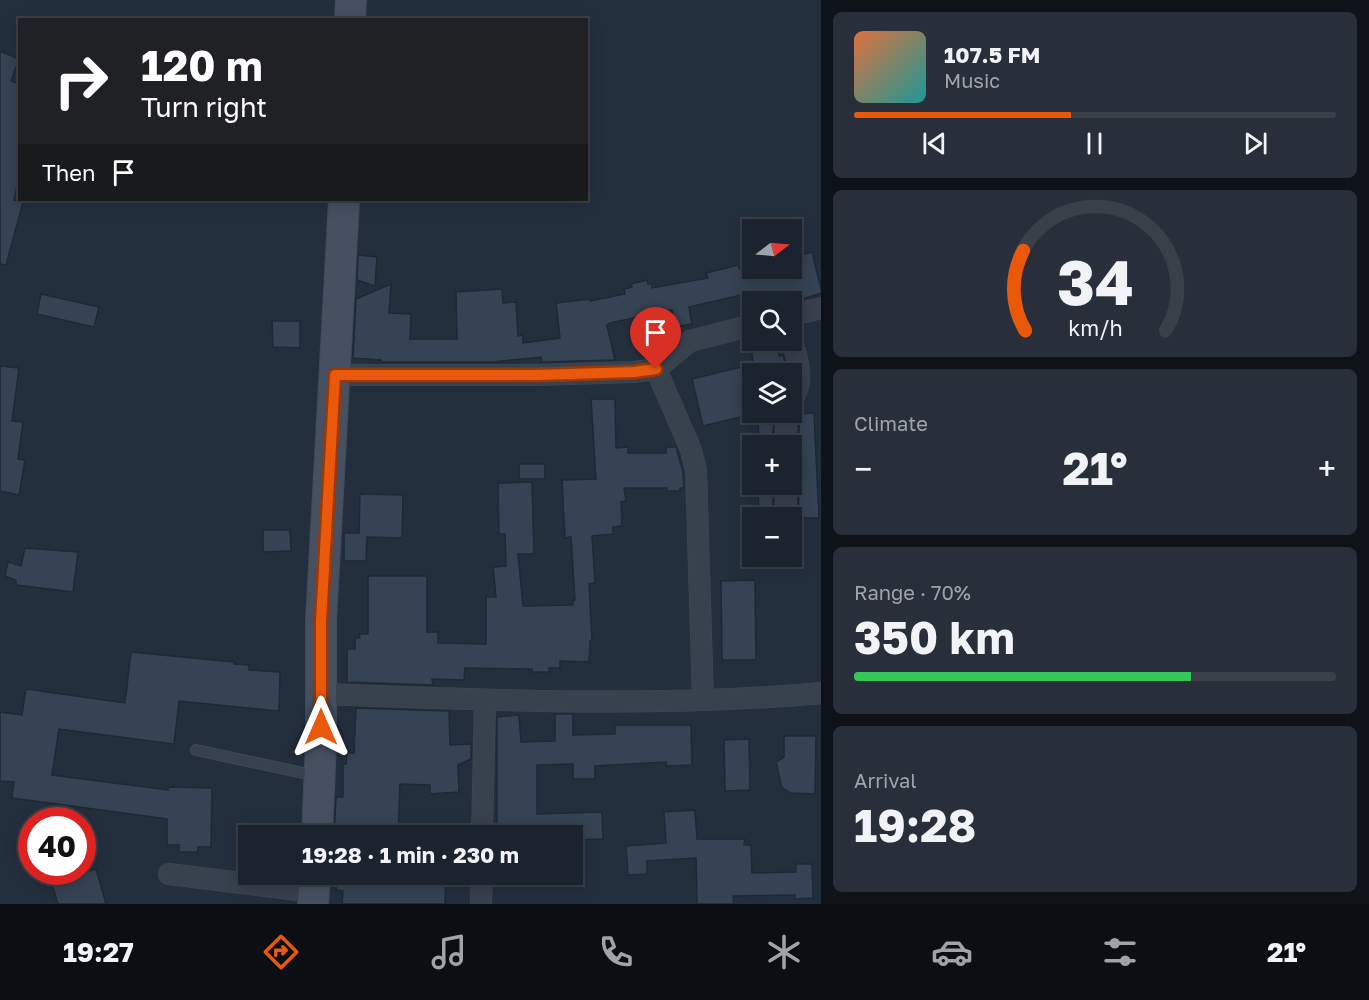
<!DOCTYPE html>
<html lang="en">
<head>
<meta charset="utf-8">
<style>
  :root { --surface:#1b232e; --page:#282f3a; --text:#f1f3f6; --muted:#a0a4aa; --line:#39404a; --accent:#ea580c }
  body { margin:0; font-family:"Golos Text",sans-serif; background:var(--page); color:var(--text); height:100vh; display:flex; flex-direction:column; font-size:22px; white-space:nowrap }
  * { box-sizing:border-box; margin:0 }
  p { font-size:20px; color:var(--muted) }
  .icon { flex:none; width:33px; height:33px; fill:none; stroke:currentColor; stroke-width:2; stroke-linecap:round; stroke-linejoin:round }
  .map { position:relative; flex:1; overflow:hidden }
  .panel { display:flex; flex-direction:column; gap:12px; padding:12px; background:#0f1319; width:548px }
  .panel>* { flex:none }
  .guide { position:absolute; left:18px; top:18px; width:570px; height:183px; border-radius:0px; box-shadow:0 3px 15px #0003,0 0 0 2px var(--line); background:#202124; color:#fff; overflow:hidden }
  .needle { width:39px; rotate:74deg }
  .controls { position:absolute; left:742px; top:219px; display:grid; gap:12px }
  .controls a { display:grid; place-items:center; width:60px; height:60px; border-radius:0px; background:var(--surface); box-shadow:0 3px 15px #0003,0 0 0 2px var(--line); font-size:30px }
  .speed { position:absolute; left:18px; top:807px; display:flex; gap:12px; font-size:30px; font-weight:700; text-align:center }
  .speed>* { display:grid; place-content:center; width:78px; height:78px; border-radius:50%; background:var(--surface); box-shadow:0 3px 15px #0003,0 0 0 2px var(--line); line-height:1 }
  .speed .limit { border:9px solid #d22; background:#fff; color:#111 }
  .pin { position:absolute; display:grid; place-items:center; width:51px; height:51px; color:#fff; margin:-62px -26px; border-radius:50% 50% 50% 0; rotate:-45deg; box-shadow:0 0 6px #0007 }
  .pin .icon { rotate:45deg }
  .me { position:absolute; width:66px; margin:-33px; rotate:0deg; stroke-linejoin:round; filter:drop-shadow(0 0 4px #0008) }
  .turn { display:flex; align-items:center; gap:21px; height:126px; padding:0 24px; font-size:27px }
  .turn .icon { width:78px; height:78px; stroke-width:2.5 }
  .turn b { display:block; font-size:42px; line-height:51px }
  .then { display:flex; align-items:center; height:57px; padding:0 24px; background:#0003; gap:12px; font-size:22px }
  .big { font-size:45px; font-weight:700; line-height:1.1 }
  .panel .tile { flex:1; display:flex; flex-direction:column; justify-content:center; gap:9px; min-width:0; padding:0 21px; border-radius:9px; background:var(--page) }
  .panel .dial { align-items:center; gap:0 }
  .dial svg { height:156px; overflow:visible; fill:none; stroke:var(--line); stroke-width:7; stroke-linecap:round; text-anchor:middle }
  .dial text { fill:var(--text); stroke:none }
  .song { display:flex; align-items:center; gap:18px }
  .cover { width:72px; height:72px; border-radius:9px; background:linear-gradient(135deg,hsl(20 70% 55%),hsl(180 70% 35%)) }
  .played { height:6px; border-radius:3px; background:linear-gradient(90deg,var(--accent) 45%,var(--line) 45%) }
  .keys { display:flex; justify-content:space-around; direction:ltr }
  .heat { display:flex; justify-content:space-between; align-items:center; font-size:33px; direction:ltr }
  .charge { height:9px; border-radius:4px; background:linear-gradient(90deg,#34c759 70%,var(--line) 0) }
  .trip { position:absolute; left:238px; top:825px; width:345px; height:60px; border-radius:0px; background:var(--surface); box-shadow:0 3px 15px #0003,0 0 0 2px var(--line); font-weight:700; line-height:60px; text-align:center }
  .tab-bar { display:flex; height:96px; justify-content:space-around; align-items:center; background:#0b0e12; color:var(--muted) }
  .tab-bar .icon { width:42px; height:42px }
  .tab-bar .selected { color:var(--accent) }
  .tab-bar b { font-size:27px; color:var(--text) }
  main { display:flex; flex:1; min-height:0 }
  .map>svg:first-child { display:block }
  .building { fill:#364354; stroke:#1f2835; stroke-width:1.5 }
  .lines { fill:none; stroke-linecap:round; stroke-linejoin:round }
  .lane-casing { stroke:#414a57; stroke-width:12 }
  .street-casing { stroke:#414a57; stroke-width:22 }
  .secondary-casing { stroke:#414a57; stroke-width:32 }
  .lane { stroke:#38414e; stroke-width:10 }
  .street { stroke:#38414e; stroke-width:21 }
  .secondary { stroke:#465061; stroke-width:30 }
  .route-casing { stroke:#983908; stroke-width:15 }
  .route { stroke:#ea580c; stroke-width:10 }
</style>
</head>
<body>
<main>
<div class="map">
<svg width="822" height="904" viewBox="0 0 822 904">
  <rect width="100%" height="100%" fill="#242f3e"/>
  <path class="building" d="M0,51L19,59L11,81L20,84V174L14,200L23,202L6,265L0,264Z
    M812,252L822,293L792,302H762L759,291L689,307L692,324L675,327L672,310L610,323L607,325L615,360L542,362L541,357L492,362H382L381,360L353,358L356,299L391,284L389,313L411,314L410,339H457L456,292L502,289L503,303L516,302L518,336L523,335V343L560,338L556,303L590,299V301L625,294L624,289L632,287L631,284L647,280L648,284L651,283L652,288L708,278L706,273L738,265L740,270L792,268V258Z
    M358,255L377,257L375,286L357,280Z
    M41,294L99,307L94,327L37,314Z
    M272,321H300V348L273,347Z
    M777,342L779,356L783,355L784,359L786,374H754L751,345Z
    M0,366L19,368L12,421L23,422L18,459L25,460L19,495L0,491Z
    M741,367L753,414L703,426L692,379Z
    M591,399H615L616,448L628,447V453H666V447H676L683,472L684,488H680V491H667V488H624L626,501L621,502L622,526L613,527V534L592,536L595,583L589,584L592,641H590L589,662L560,661V668H549V672H532V669L465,668L464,680L432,679L433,685L347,682V649H355V638H360L359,634H368V576H427V632H438V643L486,644V597H496L493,567L506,566L505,534H499L498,483L532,482L534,554H518L523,606L573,605V600H575L571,537L565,538L562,480L596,479Z
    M814,413L819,518H798L799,484L793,474L792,456L798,447L800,414Z
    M774,416L772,446H759L758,417Z
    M519,464H545V479H519Z
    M758,484H773V515L759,516Z
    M360,494L403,495L402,538L367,537L366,561H344V533H359Z
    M263,530H290L291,551L263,552Z
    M25,548L78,552L73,592L16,585V580L5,576L8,562L21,566Z
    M755,580L756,660H722L721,581Z
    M131,652L234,662V664L249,665V670L280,672L279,711L179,701L174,744L59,729L52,775L168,790V787L212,788L211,847H198V852H179V845H167V819L12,798L14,782L0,781V712L22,715L26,689L125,703Z
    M356,708L449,711L450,745L471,744V759L458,765L459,792L430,794V785L400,784L398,836H334L336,797H343V764H346L347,752L354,753Z
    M555,714H573V735L615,734V725H691L692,765L666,766V762L595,766V779H573V764L537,765V814L602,812L603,839L573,840V836H497V717L519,715L521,742L555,741Z
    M784,736H816L815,794L790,793L782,788L776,762L784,757Z
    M749,739L750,790L725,791L724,740Z
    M695,810L697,839H745L744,845H751L752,873L796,872V864H812L813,898L795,899V895L733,896L734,904H697L696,858L647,861V874L628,875L626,846L666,843L664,812Z
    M96,869L106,904H58L51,881Z
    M337,874H446L445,904H342L343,891L336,890Z"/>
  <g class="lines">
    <g class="lane-casing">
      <path id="lane" d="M196,750L317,776"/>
    </g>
    <g class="street-casing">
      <path id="street" d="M792,315L822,308
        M792,340C798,362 805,380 792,400
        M656,369L691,450L696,470L703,700
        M335,375H538L634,372L656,369L690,341L753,325
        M785,446L787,412
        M786,484V515
        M321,694C488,700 655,708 822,693
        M482,836L485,700
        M169,874L314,892
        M481,904L482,874"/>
    </g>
    <g class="secondary-casing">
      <path id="secondary" d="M350,20L351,0
        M317,836L321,743V621L344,200
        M313,904L315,874"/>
    </g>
    <use href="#lane" class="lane"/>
    <use href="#street" class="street"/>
    <use href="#secondary" class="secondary"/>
  </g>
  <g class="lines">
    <g class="route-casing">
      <path id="route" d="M321,727V621L335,375H537L634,372L656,369"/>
    </g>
    <use href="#route" class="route"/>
  </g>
</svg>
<div class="controls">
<a><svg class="needle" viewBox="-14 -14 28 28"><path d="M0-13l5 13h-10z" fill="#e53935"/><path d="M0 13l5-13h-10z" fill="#a0a4aa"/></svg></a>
<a><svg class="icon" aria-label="search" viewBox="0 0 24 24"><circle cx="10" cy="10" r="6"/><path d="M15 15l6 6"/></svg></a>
<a><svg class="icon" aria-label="layers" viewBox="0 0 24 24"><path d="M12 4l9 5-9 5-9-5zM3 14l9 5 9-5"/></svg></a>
<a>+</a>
<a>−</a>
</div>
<div class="speed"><div class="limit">40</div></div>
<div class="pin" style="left:656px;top:369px;background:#d93025"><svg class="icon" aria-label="arrive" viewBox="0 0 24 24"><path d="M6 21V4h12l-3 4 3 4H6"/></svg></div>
<svg class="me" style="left:321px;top:727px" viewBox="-20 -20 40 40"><path d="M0-17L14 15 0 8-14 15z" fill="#ea580c" stroke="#fff" stroke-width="4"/></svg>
<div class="trip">19:28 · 1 min · 230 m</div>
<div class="guide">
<div class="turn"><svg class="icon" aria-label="right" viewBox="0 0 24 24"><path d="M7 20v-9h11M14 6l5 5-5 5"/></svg><div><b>120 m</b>Turn right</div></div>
<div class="then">Then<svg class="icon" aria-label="arrive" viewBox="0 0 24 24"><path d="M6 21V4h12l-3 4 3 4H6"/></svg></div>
</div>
</div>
<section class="panel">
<div class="tile">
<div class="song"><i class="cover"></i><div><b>107.5 FM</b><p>Music</p></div></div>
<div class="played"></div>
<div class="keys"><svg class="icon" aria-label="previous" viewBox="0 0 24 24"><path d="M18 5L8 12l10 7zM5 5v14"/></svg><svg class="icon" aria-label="pause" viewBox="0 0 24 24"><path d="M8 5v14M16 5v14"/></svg><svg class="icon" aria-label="next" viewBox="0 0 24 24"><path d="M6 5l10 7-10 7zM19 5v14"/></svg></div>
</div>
<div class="tile dial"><svg viewBox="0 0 100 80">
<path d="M14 69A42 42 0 1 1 86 69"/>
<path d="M14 69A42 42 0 0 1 13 28" stroke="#ea580c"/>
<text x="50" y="56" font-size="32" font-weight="700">34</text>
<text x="50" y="72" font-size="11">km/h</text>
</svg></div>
<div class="tile"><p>Climate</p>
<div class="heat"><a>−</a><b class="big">21°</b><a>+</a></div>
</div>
<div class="tile"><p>Range · 70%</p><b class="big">350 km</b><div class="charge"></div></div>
<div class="tile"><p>Arrival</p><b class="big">19:28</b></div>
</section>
</main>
<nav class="tab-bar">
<b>19:27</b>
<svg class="icon selected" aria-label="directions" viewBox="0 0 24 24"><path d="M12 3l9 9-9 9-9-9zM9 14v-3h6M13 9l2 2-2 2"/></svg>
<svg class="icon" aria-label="music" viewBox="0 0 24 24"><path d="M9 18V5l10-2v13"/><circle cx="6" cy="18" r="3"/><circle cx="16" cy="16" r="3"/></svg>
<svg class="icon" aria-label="phone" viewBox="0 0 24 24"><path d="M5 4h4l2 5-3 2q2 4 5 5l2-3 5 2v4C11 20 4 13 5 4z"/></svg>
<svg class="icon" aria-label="climate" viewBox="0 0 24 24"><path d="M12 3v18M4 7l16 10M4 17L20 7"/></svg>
<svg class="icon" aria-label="car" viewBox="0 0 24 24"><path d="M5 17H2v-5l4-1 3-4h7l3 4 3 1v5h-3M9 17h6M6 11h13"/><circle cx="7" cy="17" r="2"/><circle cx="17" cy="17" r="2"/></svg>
<svg class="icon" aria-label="filters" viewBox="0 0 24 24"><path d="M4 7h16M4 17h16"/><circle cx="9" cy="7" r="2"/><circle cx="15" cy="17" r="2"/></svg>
<b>21°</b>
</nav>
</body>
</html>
